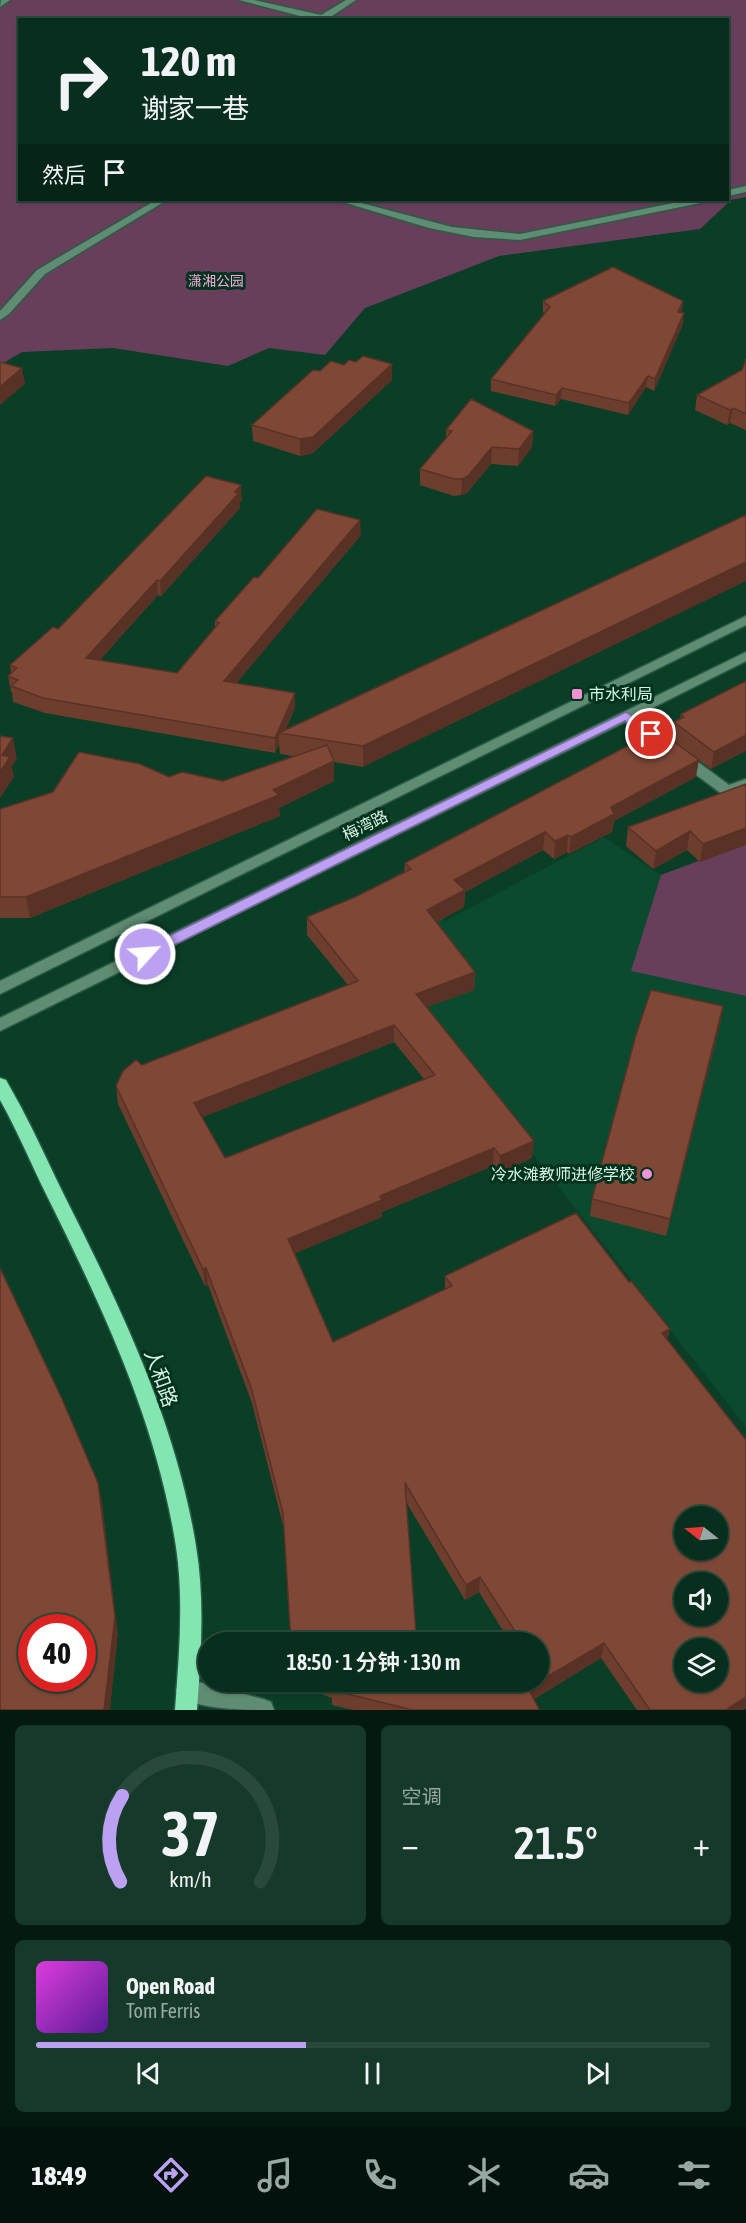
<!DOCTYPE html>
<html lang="zh">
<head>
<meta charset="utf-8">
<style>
  :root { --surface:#082e1d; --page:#163a2a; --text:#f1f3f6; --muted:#98a8a4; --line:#294a3b; --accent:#bca0f2 }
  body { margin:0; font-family:"Asap Condensed","Noto Sans SC",sans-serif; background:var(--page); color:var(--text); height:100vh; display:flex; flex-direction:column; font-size:22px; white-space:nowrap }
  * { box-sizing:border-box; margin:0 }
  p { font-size:20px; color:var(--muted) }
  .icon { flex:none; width:33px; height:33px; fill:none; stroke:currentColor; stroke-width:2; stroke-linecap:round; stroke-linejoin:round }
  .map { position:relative; height:1710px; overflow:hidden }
  .side { display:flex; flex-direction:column; gap:15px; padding:15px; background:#041910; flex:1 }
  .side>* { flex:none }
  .guide { position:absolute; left:18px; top:18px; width:711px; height:183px; border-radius:0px; box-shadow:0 2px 4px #0004,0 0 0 2px var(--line); background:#082e1d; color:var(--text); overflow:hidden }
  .needle { width:39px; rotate:287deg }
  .tools { position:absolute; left:674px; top:1506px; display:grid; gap:12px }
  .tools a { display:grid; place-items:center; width:54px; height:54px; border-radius:50%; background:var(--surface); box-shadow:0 2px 4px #0004,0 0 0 2px var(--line); font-size:30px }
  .speed { position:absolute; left:18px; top:1614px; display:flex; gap:12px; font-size:30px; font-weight:700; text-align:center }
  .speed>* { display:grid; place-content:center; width:78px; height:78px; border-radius:50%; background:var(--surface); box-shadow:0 2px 4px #0004,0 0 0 2px var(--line); line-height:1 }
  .speed .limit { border:9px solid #d22; background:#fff; color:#111 }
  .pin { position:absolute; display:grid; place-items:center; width:51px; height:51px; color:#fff; margin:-26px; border:3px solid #fff; border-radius:50%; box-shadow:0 2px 6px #0007 }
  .me { position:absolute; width:66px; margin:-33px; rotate:64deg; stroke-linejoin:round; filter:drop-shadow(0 0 4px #0008) }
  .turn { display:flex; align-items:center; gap:21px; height:126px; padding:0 24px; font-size:27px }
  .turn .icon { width:78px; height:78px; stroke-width:2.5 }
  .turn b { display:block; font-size:42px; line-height:51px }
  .then { display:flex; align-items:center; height:57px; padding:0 24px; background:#0003; gap:12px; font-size:22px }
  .big { font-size:45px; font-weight:600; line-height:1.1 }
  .side .card { flex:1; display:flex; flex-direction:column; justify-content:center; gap:9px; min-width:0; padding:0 21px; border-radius:9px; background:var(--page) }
  .side .dial { align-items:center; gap:0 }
  .dial svg { height:156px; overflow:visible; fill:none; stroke:var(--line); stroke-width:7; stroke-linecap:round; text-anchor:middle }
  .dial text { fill:var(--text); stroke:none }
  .song { display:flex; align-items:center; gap:18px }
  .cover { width:72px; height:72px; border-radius:9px; background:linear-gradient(135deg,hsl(300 70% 55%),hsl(270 70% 35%)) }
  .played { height:6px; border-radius:3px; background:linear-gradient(90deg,var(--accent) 40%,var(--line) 40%) }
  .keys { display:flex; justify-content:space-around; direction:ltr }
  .heat { display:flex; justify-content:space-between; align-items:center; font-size:33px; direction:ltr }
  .side .tiles { flex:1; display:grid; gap:15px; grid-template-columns:1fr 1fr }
  .card:last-child { grid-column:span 2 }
  .trip { position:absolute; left:198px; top:1632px; width:351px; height:60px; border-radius:30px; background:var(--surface); box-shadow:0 2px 4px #0004,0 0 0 2px var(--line); font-weight:600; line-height:60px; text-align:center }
  .tab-bar { display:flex; height:96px; justify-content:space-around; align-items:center; background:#03120c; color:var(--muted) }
  .tab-bar .icon { width:42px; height:42px }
  .tab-bar .active { color:var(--accent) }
  .tab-bar b { font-size:27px; color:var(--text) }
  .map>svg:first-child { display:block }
  .built { fill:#0b4a2f }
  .green { fill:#683f5b; fill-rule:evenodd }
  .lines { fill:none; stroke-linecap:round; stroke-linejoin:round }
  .minor-casing { stroke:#2b5b45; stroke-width:3 }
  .major-casing { stroke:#2b5b45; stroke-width:3 }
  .minor { fill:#5f8c73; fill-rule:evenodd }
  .major { fill:#83e5b1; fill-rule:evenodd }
  .wall { fill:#6d3e2e; fill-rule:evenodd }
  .shaded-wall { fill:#593226 }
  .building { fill:#7f4836; stroke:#593226; stroke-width:1.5; fill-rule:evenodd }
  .route { fill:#bca0f2; stroke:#7a689d; stroke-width:1.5 }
  .poi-dot { fill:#f391d5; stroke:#00331d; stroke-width:2 }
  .labels { text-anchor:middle; stroke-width:6; stroke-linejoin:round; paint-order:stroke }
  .far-park-label { font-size:14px; fill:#f4a8db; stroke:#00331d }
  .poi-label { font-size:16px; fill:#d8f2e3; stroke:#00331d; text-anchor:start }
  .street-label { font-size:16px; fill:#d8f2e3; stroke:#00331d }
  .near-street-label { font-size:20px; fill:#d8f2e3; stroke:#00331d }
</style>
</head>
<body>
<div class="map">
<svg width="746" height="1710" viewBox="0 0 746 1710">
  <rect width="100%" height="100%" fill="#0a3e27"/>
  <path class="built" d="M604,837L661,875L746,843V1427L340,907L402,877L445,921Z"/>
  <path class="green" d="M0,0H746V197L731,200L700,229L499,256L365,308L325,355L269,348L228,366L113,348L22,352L0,365ZM20,20H728V200H20Z
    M746,843V996L631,971L661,875Z"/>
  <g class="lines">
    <g class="minor-casing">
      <path id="minor" d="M10,0L0,7L1,0Z
        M239,0H254L321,15L346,0H356L326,20H315Z
        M746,186V192L728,196V190Z
        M156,200H167L45,274L9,314L0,320V311L37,270Z
        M336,200H350L452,227L520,234L688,200H705L700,203L520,240L474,237L429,228Z
        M746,616V625L0,994V981Z
        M746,652V661L636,716L729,785L746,779V789L727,796L722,794L625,722L0,1031V1018Z
        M187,1679L263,1699L271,1702L274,1710C241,1710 210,1710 179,1698L176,1690L179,1682Z"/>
    </g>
    <g class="major-casing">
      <path id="major" d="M0,1078L6,1080L21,1107C37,1137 50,1167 65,1197C121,1308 176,1422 196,1546C205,1600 201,1656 197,1710H175C179,1656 184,1600 176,1547C157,1423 103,1309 48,1198C32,1166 18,1132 0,1100Z"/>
    </g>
    <use href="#minor" class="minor"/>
    <use href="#major" class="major"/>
  </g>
  <path class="wall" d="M543,301L681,313L683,324L654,391L646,387L628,415L561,399L555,406L491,391V379L545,314L543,312Z
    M746,359V430L730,423L727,425L695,410L697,395L742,370Z
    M320,371L392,380L313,453L300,456L253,441L252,425Z
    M446,430L533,431L532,447L518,466L491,464L467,493L461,495L454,496L420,485V469L446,438Z
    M242,500L240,502V508L161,596L158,595L100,660L177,673L215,627V621L258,578L361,535L236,683L295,708L286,729L746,515L363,767L334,762V781L279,808L280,816L30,918H0V809L169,777L223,781L293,756L280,754L279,744L275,753L45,713L13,702L12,692H11L8,676L11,673L10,665L58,629Z
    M746,681L711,769L671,740L674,722L680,719L681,714Z
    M696,777L614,821L612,832L569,854L567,852L554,859L543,850L465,892L464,907L437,922L475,972L474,990L427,1007L532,1158L499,1173L493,1166L382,1212V1217L295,1253L333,1342L445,1290V1276L629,1282L670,1329L667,1340L746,1440V1708L743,1710H637L601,1658L534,1699L539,1710H353L332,1705V1698L300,1686L297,1682H538V1642H510L479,1592L465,1600L406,1502L416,1635L422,1642L284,1529L252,1403L208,1285L205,1286L118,1104L116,1086L142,1065L348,985L307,935V917L355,897L404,872L405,863ZM394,1042L424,1079L225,1158L202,1117Z
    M746,784L700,862L687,850L653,869L626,846L628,827Z
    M723,1006L720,1024L666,1236L590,1216L592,1199Z"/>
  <path class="shaded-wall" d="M683,301L682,312H678Z
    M684,313L683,324L654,391L655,379Z
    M392,364V380L313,453L300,456V439Z
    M22,368L25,384L0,405V387Z
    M648,376L646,387L628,415L629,403Z
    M562,388L561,399L555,406L556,395Z
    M733,408L730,423L727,425L730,410Z
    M533,431L532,447L518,466L519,449Z
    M492,447L491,464L467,493L461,495L462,479Z
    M241,485L242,500L240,502V508L161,596L160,581Z
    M360,520L361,535L225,697L224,681Z
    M746,562V581L363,767V746Z
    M157,580L158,595L88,673L86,658Z
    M295,693V708L284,733H279V744L275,753V738Z
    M746,735V751L711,769L714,752Z
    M13,738L17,759L12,766L14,777L0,798V772L2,755Z
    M699,760L696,777L614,821L612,832L569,854L571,837L611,807Z
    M334,761V781L279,808L280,816L30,918L26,897L273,790Z
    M746,828V845L700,862L703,844Z
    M690,831L687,850L653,869L656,851Z
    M545,832L543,850L465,892L464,907L427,927V910L454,880Z
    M568,835L567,852L554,859L555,841Z
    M475,972L474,990L416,1011V994Z
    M723,1006L720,1024L666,1236L670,1219Z
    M394,1025V1042L196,1120L194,1103Z
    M534,1141L532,1158L499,1173L500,1156Z
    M494,1148L493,1166L382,1212V1217L289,1256L288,1239L380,1196Z
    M206,1268L208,1285L205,1286L203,1269Z
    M670,1329L666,1346L662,1333Z
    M98,1483L102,1502L118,1635L110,1710H104Z
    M480,1577L479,1592L465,1600L466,1585Z
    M604,1643L601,1658L526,1703L528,1688Z
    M746,1697V1708L743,1710H726Z"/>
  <path class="building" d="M613,267L683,301L678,312L684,313L655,379L648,376L629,403L562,388L556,395L491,379L550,307L543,301Z
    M363,356L392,364L313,437L300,439L252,425L313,370L320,371L331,361L344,365L349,360L356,362Z
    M746,359V414L733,408L730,410L697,395L742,370Z
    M0,362L22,368L0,387Z
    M471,399L533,431L519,449L492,447L468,476L462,479H454L420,469L452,431L446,430Z
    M206,476L241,485L235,492L239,493L160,581L157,580L86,658L177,673L219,623L215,621L254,577L258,578L317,509L360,520L224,681L295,693L275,738L43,698L11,686L18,680L8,676L17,668L10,665L53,627L58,629Z
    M746,515V562L363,746L279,733Z
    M746,681V735L714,752L674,722L684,717L681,714Z
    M658,730L699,760L611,807L614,814L571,837L568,835L555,841L545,832L454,880L465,890L427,910L475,972L416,994L534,1141L500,1156L494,1148L380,1196L382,1200L288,1239L333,1342L452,1286L445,1276L576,1213L629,1282L631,1281L670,1329L662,1333L746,1440V1697L726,1710H650L604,1643L528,1688L539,1709V1710H413L331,1690L333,1684L327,1682H538V1642H522L480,1577L466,1585L405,1483L416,1635L422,1637L421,1642H291L283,1513L251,1387L206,1268L203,1269L116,1086L123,1071L136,1060L142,1065L358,981L307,917L355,897L411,869L405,863ZM394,1025L435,1075L225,1158L194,1103ZM684,1516H717V1550H684ZM684,1582H717V1616H684ZM684,1648H717V1682H684Z
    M0,736L13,738L2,755L10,757L0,772Z
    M327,745L334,761L273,790L279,795L26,897H0V809L53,792L79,752L140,764L169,777L182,772L223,781Z
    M746,784V828L703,844L690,831L656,851L628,827Z
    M651,990L723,1006L670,1219L592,1199L636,1035Z
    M0,1268L62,1399L98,1483L115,1617L104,1710H0ZM32,1628H82V1678H32Z"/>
  <path class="route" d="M626,712L655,731L657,734L655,737H646L625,721L150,957L145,959L138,954L140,950Z"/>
  <g class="poi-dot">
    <rect x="571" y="688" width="12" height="12" rx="3"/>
    <circle cx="647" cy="1174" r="6"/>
  </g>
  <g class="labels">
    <g class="far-park-label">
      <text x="216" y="286">潇湘公园</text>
    </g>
    <g class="poi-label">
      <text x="589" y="700">市水利局</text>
      <text x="635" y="1180" text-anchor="end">冷水滩教师进修学校</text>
    </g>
    <g class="street-label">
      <text transform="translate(365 825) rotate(-26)" y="6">梅湾路</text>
    </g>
    <g class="near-street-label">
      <text transform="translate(161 1378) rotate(70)" y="7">人和路</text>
    </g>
  </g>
</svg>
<div class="tools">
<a><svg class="needle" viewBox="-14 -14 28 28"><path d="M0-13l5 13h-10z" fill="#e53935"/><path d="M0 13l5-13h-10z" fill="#98a8a4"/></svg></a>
<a><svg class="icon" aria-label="sound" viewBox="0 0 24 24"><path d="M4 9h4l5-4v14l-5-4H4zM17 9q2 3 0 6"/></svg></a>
<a><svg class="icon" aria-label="layers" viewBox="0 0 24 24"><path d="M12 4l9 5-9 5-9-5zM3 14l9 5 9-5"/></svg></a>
</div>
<div class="speed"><div class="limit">40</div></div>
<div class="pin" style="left:651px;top:734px;background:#d93025"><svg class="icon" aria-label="arrive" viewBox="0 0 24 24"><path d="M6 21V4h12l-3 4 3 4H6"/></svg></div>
<svg class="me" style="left:145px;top:954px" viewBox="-20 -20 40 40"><circle r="17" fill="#bca0f2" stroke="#fff" stroke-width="3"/><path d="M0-11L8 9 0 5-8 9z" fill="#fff"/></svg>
<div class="trip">18:50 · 1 分钟 · 130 m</div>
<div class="guide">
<div class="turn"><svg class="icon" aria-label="right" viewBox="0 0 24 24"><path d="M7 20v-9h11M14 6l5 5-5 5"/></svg><div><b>120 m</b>谢家一巷</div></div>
<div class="then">然后<svg class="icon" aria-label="arrive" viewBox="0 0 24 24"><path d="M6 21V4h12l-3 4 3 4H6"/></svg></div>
</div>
</div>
<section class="side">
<div class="tiles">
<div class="card dial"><svg viewBox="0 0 100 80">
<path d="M14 69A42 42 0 1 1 86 69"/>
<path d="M14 69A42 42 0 0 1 15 25" stroke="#bca0f2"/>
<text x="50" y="56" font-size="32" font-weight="700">37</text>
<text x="50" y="72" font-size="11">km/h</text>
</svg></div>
<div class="card"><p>空调</p>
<div class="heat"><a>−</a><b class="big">21.5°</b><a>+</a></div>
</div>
<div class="card">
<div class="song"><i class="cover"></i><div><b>Open Road</b><p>Tom Ferris</p></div></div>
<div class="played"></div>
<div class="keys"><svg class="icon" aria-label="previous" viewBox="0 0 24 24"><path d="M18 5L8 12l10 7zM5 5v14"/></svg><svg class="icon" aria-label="pause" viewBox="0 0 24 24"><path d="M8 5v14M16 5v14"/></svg><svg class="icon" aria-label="next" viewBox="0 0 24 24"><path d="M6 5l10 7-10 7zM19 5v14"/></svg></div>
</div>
</div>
</section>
<nav class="tab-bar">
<b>18:49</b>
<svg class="icon active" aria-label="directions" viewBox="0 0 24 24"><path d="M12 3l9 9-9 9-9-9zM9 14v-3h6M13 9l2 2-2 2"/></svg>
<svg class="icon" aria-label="music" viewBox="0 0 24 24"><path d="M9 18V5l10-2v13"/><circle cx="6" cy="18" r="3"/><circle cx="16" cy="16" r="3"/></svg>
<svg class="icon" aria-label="phone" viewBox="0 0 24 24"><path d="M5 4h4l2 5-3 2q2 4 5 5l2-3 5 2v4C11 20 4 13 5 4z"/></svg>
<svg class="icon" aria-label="climate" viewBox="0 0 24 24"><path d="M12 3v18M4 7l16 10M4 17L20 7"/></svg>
<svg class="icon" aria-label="car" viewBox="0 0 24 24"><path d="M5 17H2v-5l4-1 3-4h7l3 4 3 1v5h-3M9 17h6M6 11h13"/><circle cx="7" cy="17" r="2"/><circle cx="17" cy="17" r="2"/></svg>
<svg class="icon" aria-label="filters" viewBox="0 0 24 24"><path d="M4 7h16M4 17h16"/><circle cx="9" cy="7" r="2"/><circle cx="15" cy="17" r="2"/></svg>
</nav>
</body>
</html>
